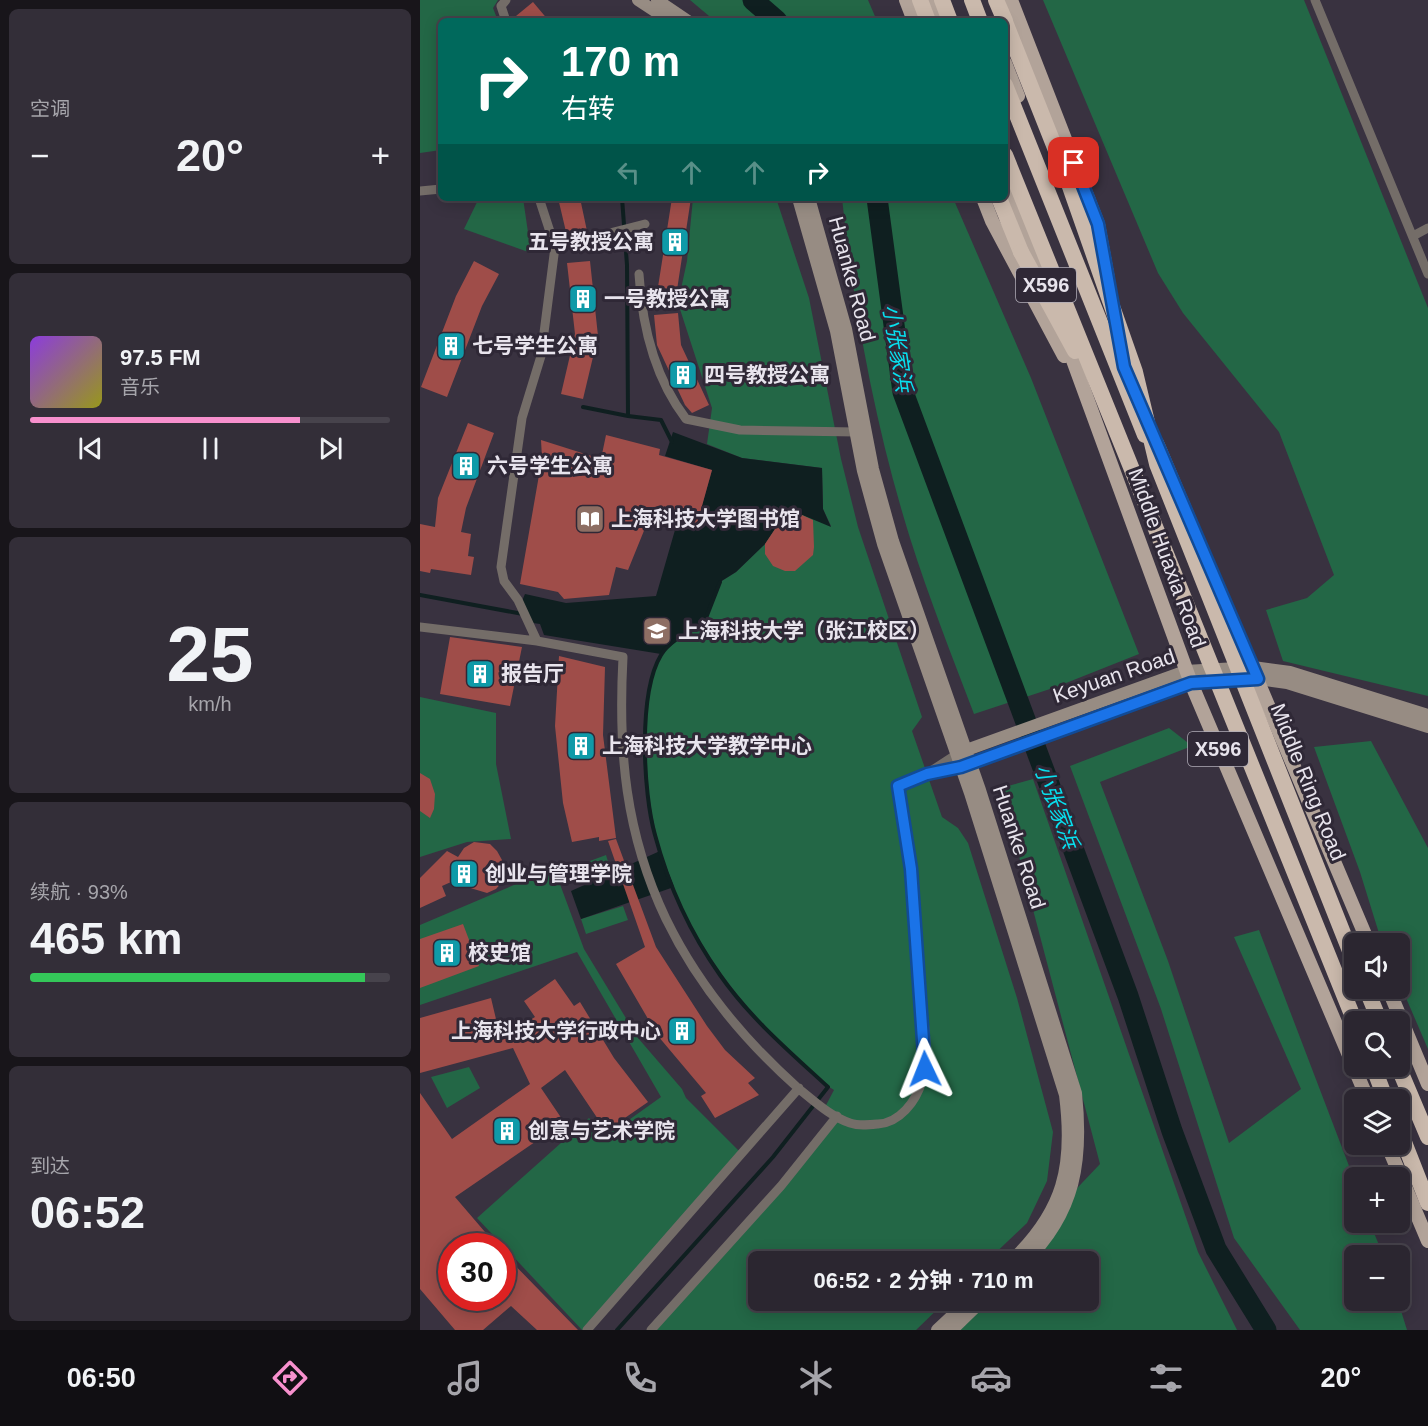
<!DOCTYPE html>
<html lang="zh">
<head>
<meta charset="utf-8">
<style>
  :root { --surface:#2b2630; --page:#332e38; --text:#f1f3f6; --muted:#a6a5ab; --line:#47434c; --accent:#f790cd }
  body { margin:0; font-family:Helvetica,"Noto Sans SC",sans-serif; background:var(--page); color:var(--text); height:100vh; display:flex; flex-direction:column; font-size:22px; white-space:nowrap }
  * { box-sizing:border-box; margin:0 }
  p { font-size:20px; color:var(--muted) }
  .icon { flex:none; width:33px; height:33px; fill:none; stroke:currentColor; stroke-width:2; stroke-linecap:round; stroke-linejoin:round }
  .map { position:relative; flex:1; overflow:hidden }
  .panel { display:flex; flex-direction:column; gap:9px; padding:9px; background:#18151a; width:420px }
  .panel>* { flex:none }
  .hud { position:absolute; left:18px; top:18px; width:570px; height:183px; border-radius:9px; box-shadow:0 3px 15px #0003,0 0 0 2px var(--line); background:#00695c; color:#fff; overflow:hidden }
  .controls { position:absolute; left:924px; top:933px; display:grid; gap:12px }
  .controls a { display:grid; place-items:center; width:66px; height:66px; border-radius:9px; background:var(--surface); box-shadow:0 3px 15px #0003,0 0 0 2px var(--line); font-size:30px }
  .speed { position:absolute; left:18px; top:1233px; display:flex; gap:12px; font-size:30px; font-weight:700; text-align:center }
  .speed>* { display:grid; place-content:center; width:78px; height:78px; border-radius:50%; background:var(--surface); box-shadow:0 3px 15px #0003,0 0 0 2px var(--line); line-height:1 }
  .speed .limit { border:9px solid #d22; background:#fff; color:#111 }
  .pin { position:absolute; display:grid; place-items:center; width:51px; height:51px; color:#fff; margin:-26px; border-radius:12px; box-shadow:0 3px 9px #0006 }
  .me { position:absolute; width:66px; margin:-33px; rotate:358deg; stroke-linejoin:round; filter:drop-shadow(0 0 4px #0008) }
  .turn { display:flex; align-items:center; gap:21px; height:126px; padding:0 24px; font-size:27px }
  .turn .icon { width:78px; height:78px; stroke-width:2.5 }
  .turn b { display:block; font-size:42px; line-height:51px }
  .lanes { display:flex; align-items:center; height:57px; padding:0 24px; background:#0003; justify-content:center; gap:30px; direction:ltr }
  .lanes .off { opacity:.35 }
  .big { font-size:45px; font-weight:700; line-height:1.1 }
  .panel .tile { flex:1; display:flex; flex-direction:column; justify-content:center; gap:9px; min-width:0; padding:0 21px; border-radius:9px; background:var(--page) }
  .panel .dial { align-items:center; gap:0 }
  .dial b { font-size:78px; line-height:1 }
  .song { display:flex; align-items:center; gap:18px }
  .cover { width:72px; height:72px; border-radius:9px; background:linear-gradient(135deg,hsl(270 70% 55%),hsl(60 70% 35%)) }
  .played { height:6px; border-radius:3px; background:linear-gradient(90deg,var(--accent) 75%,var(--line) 75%) }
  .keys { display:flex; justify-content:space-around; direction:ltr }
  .heat { display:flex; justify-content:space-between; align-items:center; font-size:33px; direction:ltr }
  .charge { height:9px; border-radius:4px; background:linear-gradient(90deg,#34c759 93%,var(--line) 0) }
  .trip { position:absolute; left:328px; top:1251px; width:351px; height:60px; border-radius:9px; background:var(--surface); box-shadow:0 3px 15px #0003,0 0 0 2px var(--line); font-weight:700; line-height:60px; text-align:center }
  .dock { display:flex; height:96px; justify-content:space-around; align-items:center; background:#110f13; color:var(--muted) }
  .dock .icon { width:42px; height:42px }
  .dock .selected { color:var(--accent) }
  .dock b { font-size:27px; color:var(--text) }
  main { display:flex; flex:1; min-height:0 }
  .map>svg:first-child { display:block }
  .green { fill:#236746 }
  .water { fill:#0f1f20 }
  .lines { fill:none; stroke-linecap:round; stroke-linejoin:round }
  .stream { stroke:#0f1f20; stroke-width:4 }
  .river { stroke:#0f1f20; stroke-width:21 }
  .building { fill:#9f4d49 }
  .street { stroke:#746d68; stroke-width:9 }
  .secondary { stroke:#978c83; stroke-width:12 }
  .primary { stroke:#b2a399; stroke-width:14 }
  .highway { stroke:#cab9ac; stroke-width:16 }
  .highway-bridge { stroke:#cab9ac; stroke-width:16 }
  .route-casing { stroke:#114b97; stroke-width:15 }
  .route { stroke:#1a73e8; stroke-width:10 }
  .labels { text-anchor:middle; stroke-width:6; stroke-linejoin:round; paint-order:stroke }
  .shield { fill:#2f2836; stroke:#b0acb6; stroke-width:1.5 }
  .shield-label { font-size:20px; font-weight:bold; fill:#e8e4ed }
  .poi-label { font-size:21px; font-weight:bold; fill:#e8e4ed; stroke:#2f2836; text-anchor:start }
  .street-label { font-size:21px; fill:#e8e4ed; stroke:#2f2836 }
  .water-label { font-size:22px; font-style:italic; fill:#08dfee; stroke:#2f2836 }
</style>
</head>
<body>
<main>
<section class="panel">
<div class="tile"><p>空调</p>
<div class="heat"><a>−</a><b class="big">20°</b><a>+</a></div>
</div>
<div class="tile">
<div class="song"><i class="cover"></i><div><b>97.5 FM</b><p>音乐</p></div></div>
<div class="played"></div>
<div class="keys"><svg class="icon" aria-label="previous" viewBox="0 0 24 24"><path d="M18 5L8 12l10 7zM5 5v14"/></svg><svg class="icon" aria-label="pause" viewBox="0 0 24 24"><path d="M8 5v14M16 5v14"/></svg><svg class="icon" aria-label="next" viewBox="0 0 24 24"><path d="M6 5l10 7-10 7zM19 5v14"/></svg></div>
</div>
<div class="tile dial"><b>25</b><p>km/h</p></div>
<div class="tile"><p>续航 · 93%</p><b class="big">465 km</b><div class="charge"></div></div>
<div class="tile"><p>到达</p><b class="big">06:52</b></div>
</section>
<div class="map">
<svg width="1008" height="1330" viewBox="0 0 1008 1330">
  <rect width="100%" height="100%" fill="#393240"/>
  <path class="green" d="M0,0H78L73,8L78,21H21V150L0,153Z
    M270,0H448L457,21H295Z
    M623,0H884L1008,308V696L863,661L846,610L887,598L914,575L859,432L763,313L738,273Z
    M59,198H103L111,253L44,229Z
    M273,198H356L389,298L421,459L438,527L502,717L492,731L522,817L538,828L548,843L597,998L633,1132L627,1181L607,1223L567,1261L339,1262V1300L526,1301L496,1330H231L417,1116L404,1109L414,1090C397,1080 384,1064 370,1051C282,970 223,861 226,739C226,712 226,679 241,655C249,641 270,631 284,623L300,582L316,572L345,544L361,520L373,511L411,526L403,509L402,468L322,458L287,444L292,408L258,303L267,261Z
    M422,198H533L611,378L719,654L636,687L554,714C532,656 509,598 490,538C456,429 434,312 422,198Z
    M0,697L76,713V764L91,839L47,842L0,857Z
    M749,728L772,746L680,782L748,961L809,1143L881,1089L814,937L839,930L934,1179V1222L950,1223L963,1255L934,1256V1300L978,1301L987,1330H880L814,1238L741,1009L650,766Z
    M951,741L1008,848V1049L980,984V944L962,943L940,872L894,747Z
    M613,779L778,1252L817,1330H524L552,1301L669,1300V1262L588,1261L680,1164L581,788Z
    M186,855L190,868L148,884L143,871Z
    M134,868L164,949L218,1038L262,1089L266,1098L321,1153L167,1330H162L57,1218L169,1118L185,1137L241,1097L157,952L0,1005V925Z
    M203,906L208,920L166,934L161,919Z
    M49,1067L60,1088L27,1108L11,1077Z"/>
  <path class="water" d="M253,432L322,458L402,468L403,509L411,527L373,511L361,520L345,544L316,572L300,582L284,623L265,634L241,654L124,635L120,624L113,623L102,601L105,594L146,603L236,596L255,530L233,523L237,512L277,523L292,470L245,456Z
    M240,851L254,887L161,919L151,891Z"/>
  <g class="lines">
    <path class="stream" d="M163,20L164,21
      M202,198L207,265L208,416L241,420L252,442
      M163,407L208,416
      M0,595L103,614
      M197,1330L353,1157L408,1087C370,1052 330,1018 300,975C271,934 248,884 235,835C223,793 218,693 241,655C249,641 270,630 284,623L300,582"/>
    <path class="river" d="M333,0L357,21
      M457,198L483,392L708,996L752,1131L796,1249L846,1330"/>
  </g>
  <path class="building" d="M113,2L129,21H100L96,16Z
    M138,198H160L167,231L147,236Z
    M252,198H271L257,290L238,287Z
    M54,261L79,274L62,306L27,397L1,387L36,296Z
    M170,261L178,336L163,399L141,394L155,334L147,263Z
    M258,313L261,345L289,405L272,413L265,405L237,345L234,315Z
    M48,423L74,433L46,508L41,532L51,534L48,556L54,557L51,575L11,569L10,573L0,571V524L15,527L18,498Z
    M186,435L240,449L239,455L292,470L277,524L232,511L208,570L196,567L189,595L144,599L138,592L100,584L122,458L121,440L181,459Z
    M373,511L393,520L394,547L393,555L375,571H365L353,566L345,554V544L361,520Z
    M30,637L102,647L90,706L20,694Z
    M139,656L185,667L183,735L196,838L179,841V837L152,842L143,803L135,726Z
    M0,773L10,779L15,794L14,809L10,818L0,811Z
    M196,839L236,947L287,1026L305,1050L335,1078L328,1083L339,1095L295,1118L281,1096L286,1093L238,1036L196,964L225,947L188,841Z
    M54,842L70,844L77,851L82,860L83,881L76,889L67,893L47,887L40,878L22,886L26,896L0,908V878L27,851L38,857L44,848Z
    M43,924L59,966L0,988V939Z
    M135,979L154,1006L160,1002L194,1058L228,1102L186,1131L145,1070L121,1088L144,1122L35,1197L77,1246H32V1298H82V1252L158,1330H117L91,1306L63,1330H35L0,1289V1093L32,1139L110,1084L93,1048L0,1073V1018L71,998L81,1040L118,1031L110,1020L115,1017L104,1001Z"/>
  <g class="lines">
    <path class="street" d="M895,0L1008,274
      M86,21L81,6L86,0
      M0,191L21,189
      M993,236L1008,228
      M135,247L225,224
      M219,274C222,326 234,377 266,419L320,430L436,432
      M0,627L117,641L203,657C198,751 205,833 246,919C278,985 325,1041 379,1089C394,1101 411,1117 430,1123C439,1126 448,1125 458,1124C479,1123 496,1102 502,1081C512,1049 501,1007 498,974C495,939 494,904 491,870C488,842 482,814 478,786L507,774L541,767
      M117,641L98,600L84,581L81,567L102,418L121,356L135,247L119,198
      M511,771L537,754
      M167,1330L379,1088
      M231,1330L361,1186L417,1116"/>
    <path class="secondary" d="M218,0L250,21
      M237,0L268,21
      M378,198L416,331L443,471L463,544L550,793L645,1095C654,1166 644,1211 590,1262
      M389,198L426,329L453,469L473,541L560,790L656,1093C663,1160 656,1212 605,1262
      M541,752L766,671L833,667L870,672L1008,715
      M545,765L771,683L838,679L867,683L1008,727
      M517,1330L549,1300
      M532,1330L563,1300"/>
    <path class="primary" d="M486,0L494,21
      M513,0L521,21
      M591,0L678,224L688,279
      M585,63L598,96
      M585,178L626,286
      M563,198L572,221L644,356
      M646,341L771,683L948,1100
      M737,443L949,944
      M968,988L1008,1084
      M967,1144L1008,1241"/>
    <path class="highway" d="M500,0L508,21
      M522,0L530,21
      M552,0L560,21
      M576,0L585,21
      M585,22L647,178
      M585,85L725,435
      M579,198L601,252
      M946,988L960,1022
      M953,1066L966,1100
      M978,1066L1008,1137
      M980,1132L1008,1203"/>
    <path class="highway-bridge" d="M585,155L935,1022
      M647,178L715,372L737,464L934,961
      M601,252L655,351"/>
  </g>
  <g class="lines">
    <g class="route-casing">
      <path id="route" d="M505,1069L491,869L478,786L507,774L541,767L771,683L838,679L704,367L678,224L654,163"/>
    </g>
    <use href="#route" class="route"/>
  </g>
  <defs>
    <g id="building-square" transform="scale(1.5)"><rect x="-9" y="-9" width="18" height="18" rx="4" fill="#0f9aa8" stroke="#2f2836"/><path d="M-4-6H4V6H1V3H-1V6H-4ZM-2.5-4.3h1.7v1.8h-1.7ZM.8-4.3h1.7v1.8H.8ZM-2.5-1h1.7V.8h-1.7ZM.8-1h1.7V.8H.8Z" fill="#fff"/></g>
    <g id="library-square" transform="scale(1.5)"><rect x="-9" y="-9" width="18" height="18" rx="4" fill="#8d6e63" stroke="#2f2836"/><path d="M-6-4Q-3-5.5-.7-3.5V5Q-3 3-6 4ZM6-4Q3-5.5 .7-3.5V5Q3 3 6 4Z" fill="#fff"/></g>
    <g id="university-square" transform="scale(1.5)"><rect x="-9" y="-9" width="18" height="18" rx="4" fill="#8d6e63" stroke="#2f2836"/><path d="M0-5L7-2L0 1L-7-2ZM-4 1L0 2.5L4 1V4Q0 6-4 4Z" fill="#fff"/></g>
  </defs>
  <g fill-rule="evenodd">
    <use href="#building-square" x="255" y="242"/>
    <use href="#building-square" x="163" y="299"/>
    <use href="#building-square" x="31" y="346"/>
    <use href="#building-square" x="263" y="375"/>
    <use href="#building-square" x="46" y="466"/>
    <use href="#library-square" x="170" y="519"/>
    <use href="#university-square" x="237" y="631"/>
    <use href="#building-square" x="60" y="674"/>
    <use href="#building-square" x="161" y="746"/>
    <use href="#building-square" x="44" y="874"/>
    <use href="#building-square" x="27" y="953"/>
    <use href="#building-square" x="262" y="1031"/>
    <use href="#building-square" x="87" y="1131"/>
  </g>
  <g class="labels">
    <g class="shield">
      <rect x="596" y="268" width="60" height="34" rx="4.5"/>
      <rect x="768" y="732" width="60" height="34" rx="4.5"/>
    </g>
    <g class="shield-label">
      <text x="626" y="292">X596</text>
      <text x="798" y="756">X596</text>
    </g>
    <g class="poi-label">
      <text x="234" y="249" text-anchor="end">五号教授公寓</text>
      <text x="184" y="306">一号教授公寓</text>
      <text x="52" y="353">七号学生公寓</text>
      <text x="284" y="382">四号教授公寓</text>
      <text x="67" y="473">六号学生公寓</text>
      <text x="191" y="526">上海科技大学图书馆</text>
      <text x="258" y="638">上海科技大学（张江校区）</text>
      <text x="81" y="681">报告厅</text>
      <text x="182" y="753">上海科技大学教学中心</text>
      <text x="65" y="881">创业与管理学院</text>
      <text x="48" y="960">校史馆</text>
      <text x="241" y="1038" text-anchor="end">上海科技大学行政中心</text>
      <text x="108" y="1138">创意与艺术学院</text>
    </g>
    <g class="street-label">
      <text transform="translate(432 279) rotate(75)" y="7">Huanke Road</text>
      <text transform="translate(747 558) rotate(70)" y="7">Middle Huaxia Road</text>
      <text transform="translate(694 676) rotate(-19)" y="7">Keyuan Road</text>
      <text transform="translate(888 782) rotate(68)" y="7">Middle Ring Road</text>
      <text transform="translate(599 847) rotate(72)" y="7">Huanke Road</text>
    </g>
    <g class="water-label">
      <text transform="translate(478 348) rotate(81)" y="8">小张家浜</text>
      <text transform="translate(637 806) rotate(70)" y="8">小张家浜</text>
    </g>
  </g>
</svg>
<div class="controls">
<a><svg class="icon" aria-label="sound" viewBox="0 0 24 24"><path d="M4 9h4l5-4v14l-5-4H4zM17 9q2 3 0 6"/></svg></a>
<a><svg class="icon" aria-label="search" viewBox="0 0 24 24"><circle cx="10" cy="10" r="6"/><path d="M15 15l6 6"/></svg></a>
<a><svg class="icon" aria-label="layers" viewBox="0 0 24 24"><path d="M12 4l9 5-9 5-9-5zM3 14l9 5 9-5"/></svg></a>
<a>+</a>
<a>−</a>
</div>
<div class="speed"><div class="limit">30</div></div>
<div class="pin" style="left:654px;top:163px;background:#d93025"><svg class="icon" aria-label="arrive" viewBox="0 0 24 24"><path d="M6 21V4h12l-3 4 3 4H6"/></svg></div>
<svg class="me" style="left:505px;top:1069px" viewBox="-20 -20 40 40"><path d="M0-17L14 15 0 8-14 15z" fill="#1a73e8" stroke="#fff" stroke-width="4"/></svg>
<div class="trip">06:52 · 2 分钟 · 710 m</div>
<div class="hud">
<div class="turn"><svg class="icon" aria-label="right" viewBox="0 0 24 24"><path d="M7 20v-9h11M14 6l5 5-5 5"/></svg><div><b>170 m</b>右转</div></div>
<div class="lanes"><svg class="icon off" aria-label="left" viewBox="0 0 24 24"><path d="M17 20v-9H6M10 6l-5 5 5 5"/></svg><svg class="icon off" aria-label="ahead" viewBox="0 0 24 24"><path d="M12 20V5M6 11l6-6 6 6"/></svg><svg class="icon off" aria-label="ahead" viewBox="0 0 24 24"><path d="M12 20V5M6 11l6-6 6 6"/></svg><svg class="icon" aria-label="right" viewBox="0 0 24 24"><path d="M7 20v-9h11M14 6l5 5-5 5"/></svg></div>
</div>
</div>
</main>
<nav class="dock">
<b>06:50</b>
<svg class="icon selected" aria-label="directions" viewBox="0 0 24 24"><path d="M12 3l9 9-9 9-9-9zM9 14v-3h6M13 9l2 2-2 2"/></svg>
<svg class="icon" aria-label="music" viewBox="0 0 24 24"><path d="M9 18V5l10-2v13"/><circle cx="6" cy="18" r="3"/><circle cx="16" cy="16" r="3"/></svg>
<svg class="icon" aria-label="phone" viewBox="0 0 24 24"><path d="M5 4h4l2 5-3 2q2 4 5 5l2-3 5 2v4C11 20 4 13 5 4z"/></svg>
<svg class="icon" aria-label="climate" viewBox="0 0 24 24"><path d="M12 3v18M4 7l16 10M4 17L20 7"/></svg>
<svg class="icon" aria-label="car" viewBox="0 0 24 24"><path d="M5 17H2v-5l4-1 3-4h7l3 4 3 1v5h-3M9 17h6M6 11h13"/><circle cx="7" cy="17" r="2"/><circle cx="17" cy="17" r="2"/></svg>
<svg class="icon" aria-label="filters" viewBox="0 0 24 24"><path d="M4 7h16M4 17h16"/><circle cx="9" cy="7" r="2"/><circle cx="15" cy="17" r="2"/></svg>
<b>20°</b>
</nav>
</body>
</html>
